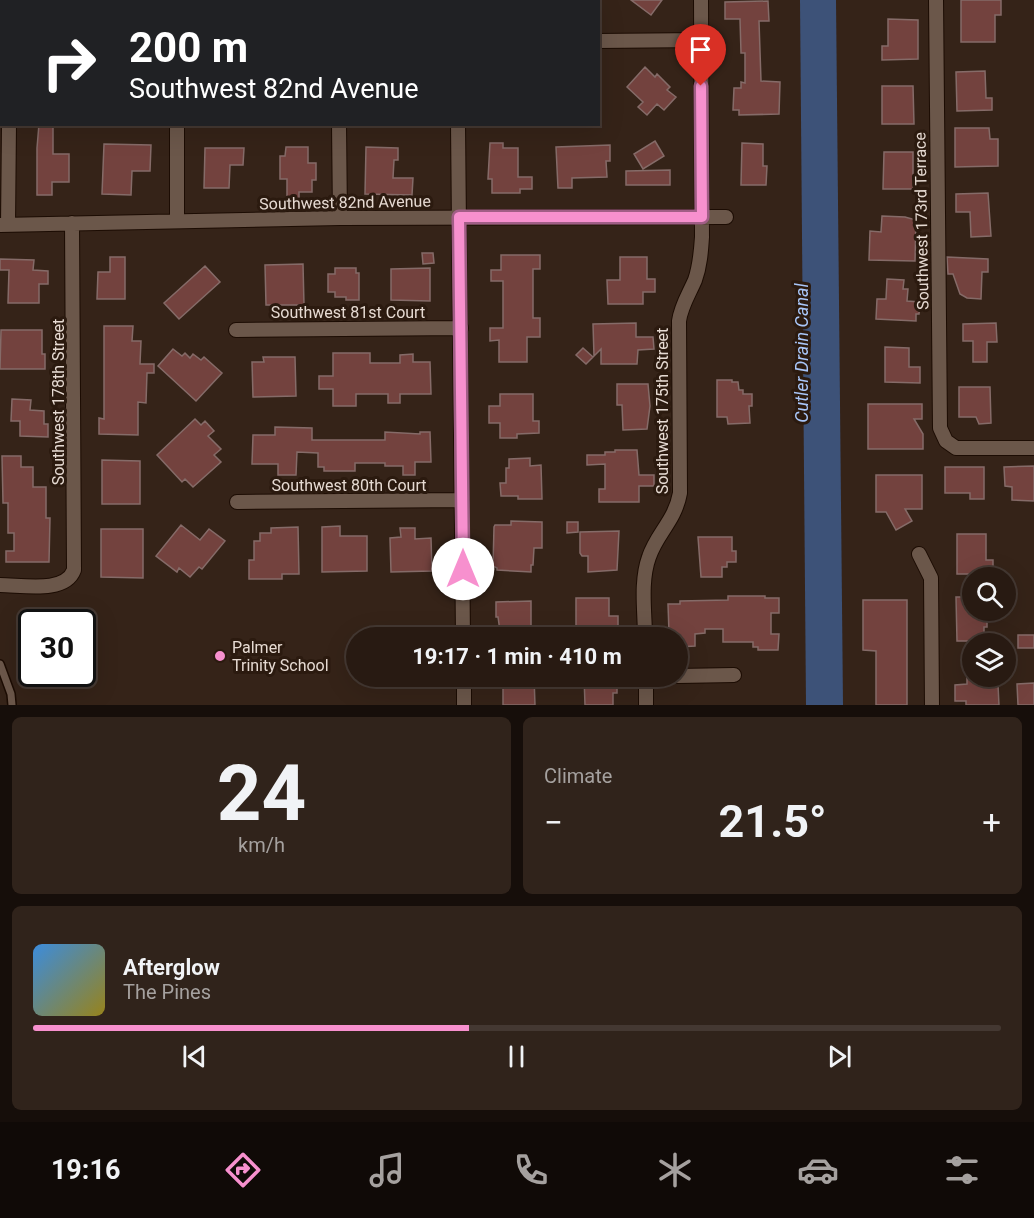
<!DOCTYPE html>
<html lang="en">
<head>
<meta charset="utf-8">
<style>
  :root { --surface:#281a12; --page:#30231b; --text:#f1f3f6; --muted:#a5a19f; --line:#443832; --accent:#f790ce }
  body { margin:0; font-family:Roboto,sans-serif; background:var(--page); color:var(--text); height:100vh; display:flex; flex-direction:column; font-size:22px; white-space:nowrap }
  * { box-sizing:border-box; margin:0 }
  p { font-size:20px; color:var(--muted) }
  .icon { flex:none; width:33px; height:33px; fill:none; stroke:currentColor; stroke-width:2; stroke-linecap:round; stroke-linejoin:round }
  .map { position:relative; height:705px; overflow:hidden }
  .details { display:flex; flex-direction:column; gap:12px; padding:12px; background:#160e0a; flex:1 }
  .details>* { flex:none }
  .hud { position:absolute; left:0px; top:0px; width:600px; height:126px; box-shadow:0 6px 24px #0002,0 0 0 2px var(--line); background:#202124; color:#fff; overflow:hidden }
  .fabs { position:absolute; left:962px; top:567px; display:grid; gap:12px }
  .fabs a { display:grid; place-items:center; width:54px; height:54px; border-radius:50%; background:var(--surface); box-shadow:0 6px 24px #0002,0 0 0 2px var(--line); font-size:30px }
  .speed { position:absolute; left:18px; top:609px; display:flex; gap:12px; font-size:30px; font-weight:700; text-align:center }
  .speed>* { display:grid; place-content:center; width:78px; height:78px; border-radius:50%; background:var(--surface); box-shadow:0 6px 24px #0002,0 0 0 2px var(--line); line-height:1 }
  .speed .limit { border:3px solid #111; border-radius:9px; background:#fff; color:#111 }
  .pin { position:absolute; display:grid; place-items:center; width:51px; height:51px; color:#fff; margin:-62px -26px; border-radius:50% 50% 50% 0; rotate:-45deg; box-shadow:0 0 6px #0007 }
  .pin .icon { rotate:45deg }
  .me { position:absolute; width:66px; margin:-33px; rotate:0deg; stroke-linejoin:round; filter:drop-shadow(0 0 4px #0008) }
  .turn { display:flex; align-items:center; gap:21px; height:126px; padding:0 30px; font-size:27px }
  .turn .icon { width:78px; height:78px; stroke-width:2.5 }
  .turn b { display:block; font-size:42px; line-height:51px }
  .big { font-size:45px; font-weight:700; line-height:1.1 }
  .details .card { flex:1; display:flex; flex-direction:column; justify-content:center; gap:9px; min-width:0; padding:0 21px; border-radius:9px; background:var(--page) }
  .details .dial { align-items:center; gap:0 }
  .dial b { font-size:78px; line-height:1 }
  .song { display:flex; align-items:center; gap:18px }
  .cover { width:72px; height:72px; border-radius:9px; background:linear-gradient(135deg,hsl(210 70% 55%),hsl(50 70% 35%)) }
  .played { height:6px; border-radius:3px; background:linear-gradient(90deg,var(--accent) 45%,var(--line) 45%) }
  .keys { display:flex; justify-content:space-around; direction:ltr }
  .heat { display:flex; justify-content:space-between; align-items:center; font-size:33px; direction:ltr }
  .details .tiles { flex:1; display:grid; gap:12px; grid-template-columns:1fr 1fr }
  .card:last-child { grid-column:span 2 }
  .trip { position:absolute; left:346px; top:627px; width:342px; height:60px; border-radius:30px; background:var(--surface); box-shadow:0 6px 24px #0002,0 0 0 2px var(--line); font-weight:700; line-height:60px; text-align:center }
  .dock { display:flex; height:96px; justify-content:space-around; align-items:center; background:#100a07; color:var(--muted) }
  .dock .icon { width:42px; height:42px }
  .dock .selected { color:var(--accent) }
  .dock b { font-size:27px; color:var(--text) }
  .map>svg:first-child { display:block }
  .water { fill:#3d5278 }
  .building { fill:#73423e; stroke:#856b68; stroke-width:1.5 }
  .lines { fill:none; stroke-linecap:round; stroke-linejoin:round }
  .service-casing { stroke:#1c0c03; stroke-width:10 }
  .minor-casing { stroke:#1c0c03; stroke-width:16 }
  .service { stroke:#6b574a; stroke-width:7 }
  .minor { stroke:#6b574a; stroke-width:14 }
  .route-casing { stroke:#a15e86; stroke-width:15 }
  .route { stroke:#f790ce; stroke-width:10 }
  .poi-dot { fill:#f790ce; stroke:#2b1a0f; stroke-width:2 }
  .labels { text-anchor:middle; stroke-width:6; stroke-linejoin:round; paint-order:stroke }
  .street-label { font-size:16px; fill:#e6dad2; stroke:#2b1a0f }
  .poi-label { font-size:16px; fill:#e6dad2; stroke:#2b1a0f; text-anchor:start }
  .water-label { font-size:18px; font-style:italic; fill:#a9c6f8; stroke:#2b1a0f }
</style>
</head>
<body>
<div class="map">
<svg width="1034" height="705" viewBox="0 0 1034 705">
  <rect width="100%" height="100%" fill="#352318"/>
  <path class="water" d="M800,0H836L843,705H806Z"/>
  <path class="building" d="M631,0H662L651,15Z
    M961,0H1001V15H995V42H961Z
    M768,1L769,21H759L761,81L780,82L779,114L739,115V110H733L734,88H741V82L745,83V53H741L740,19H725V2Z
    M888,19L918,20V59L882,60V46H888Z
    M645,67L655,77L657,74L670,87L667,90L676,97L664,110L657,104L647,115L638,107L643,102L627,87Z
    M985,71L986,98H992V110L957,111L956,72Z
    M882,86H913L914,124H882Z
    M39,124H53V154H69V182H52V195H37V148Z
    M955,128H989L990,139H998V166L955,167Z
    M655,141L664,156L643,169L634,154Z
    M490,143H503V148H518V177H532V189H520V193H492V179H488Z
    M742,143L763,144V166H767L766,185H741Z
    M104,144L151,145L150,171H132L131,195L102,194Z
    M610,145V161H606L607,177L572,178V188H558L556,147Z
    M286,147H308V163H316V180H312V192H299V204H287V179H280V156H285Z
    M366,147L398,148V160H394L393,178H413L412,195L365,194Z
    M205,148H244L243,165H230L229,188H204Z
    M884,152H913V189H883Z
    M670,170V185H626V171Z
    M988,193L991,236L971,237L970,212H956V194Z
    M882,216L905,217L916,220L915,261L869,260L870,231L881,232Z
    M422,253H433L434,263L423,264Z
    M501,255H540V269H533V318H540V337H527V362H499V340L490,341V328H503V281H491V270H501Z
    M110,257H125V299H97L98,272H110Z
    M620,257H647V279H655V292H643V304H608L607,280H620Z
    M947,257L988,259V272H982L981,299L967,298L960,294L953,274H948Z
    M0,259L34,260L33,270L48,271V284H39V303H8L9,270H0Z
    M303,264L304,305H266L265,265Z
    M205,266L220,282L179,319L164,303Z
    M335,268H356V273H359V300H346V297H335V292H328V274H335Z
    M430,268V301L391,300V269Z
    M887,279L904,280L903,289H908L907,301L920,302L919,314H916V321L876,319L877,299H886Z
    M636,323V337H653L654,349L638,350L637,364H601V349L594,356L593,324Z
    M996,323L997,342H987V362H973V341H963V324Z
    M104,326H133L132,341H141L140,364H154V373H147L146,403L138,402V435L99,434V418L104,419Z
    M1,330H42V354H45V369H0Z
    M885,347L909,348V367H920V383L885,382Z
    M583,348L593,357L586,364L576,355Z
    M173,349L182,356L185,353L190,358L193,354L201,360L204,357L222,373L196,401L158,366Z
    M333,353H370V363H400V355L413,354V362H430L431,394H400V403H388V394H356V406H333V389H319V376H333Z
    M263,357H295L296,396L253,397L252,362H264Z
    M717,380H732V382H738L739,390H743V394H752V406H749L750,423L728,424L727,417H717Z
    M617,384H648L650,406L647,429L623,430L622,405H617Z
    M959,387H990L991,423L979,424L976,417H959Z
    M500,394H533V421H539V433L517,434V438H500V423H489V406H500Z
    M12,399L31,400L30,410L44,411V424H48V437L20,436V421H11Z
    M868,404H922V419H914L923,434V449H868Z
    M195,419L201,425L205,421L214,431L208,436L221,449L214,455L221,462L193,487L185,479L182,482L157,455Z
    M275,427L312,428V440H385V432L420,434V432H430L431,462H415V475H403V466H385V463H355V471H324V467H318V453L297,452L296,475H278V464H252L253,435H275Z
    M615,450H637L639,475H654V486H639V502H599V489H605V464L587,465V455H605V452H615Z
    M2,456H21V467H33V487H46V518H50L49,562H6V551H14V533H8V503H3Z
    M530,458V466L541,465L542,499H518V496H501L500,483H506V468H509V459Z
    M102,460L140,461V504H102Z
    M1034,466V501L1012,500V487L1005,486L1004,467Z
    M945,467H984V499H970V493H945Z
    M876,475H922V509H905L912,521L896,530L886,512H876Z
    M511,521L542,522V548H534L533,565H531V572L497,570V568L493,566L494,527L495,525H511Z
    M567,522H578V532L567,533Z
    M181,525L200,540L209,529L225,541L202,569L199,567L190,577L179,568L177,572L156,556Z
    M340,526V536H367V571L322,572V527Z
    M298,527L299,574H282V579H249V560H254V541H260V533H271V528Z
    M400,528H415V539L431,538L432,571L391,572L390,538L401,537Z
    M101,529H143V578L101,577Z
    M619,531L617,570L588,572V556H582L580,553V532Z
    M957,534H986V560H993V574H957Z
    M698,537H732V551H736V562H727V567H722V577H701Z
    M728,596H765V598H779V613H771V634H779L778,650H758V647H753V642H723V629H705V633L695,634V646L678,647V638H674V633H669L668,604H680V601L728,600Z
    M956,597H972V610H987V627H984V641H957Z
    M576,598H609V616H618V627H606V638H582V627H576Z
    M863,600H907V705H876V651L863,650Z
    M531,601V638H501L498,617H496V602Z
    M1018,635H1034V648H1018Z
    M506,676H534L535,705H503V683H507Z
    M584,676H617V693H613V705H585Z
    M967,676H982V686L998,685L999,705H966V701H955V685L967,684Z
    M1034,683V705H1018L1017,684Z"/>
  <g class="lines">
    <g class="service-casing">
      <path id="service" d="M0,664L11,694L12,705"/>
    </g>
    <g class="minor-casing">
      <path id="minor" d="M9,0V2
        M176,0V2
        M338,0V2
        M457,0V2
        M936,0L940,428L946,441L956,448H1034
        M598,41L701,40
        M177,124V220
        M339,124L340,218
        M458,124L463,638
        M0,225L340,218L726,217
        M8,225L9,124
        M236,330L461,328
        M237,502L462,500
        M919,554L931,578L932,705
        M0,585C22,585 65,594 74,570L72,223
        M645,638C645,612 640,582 649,557C657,533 675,521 680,493L679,321C681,306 689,294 695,280C700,266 701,252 702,237L701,0
        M464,676V705
        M646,676V705
        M678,676L734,675"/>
    </g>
    <use href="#service" class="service"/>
    <use href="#minor" class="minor"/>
  </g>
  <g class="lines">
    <g class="route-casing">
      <path id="route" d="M463,569L459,217H702L701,86"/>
    </g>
    <use href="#route" class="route"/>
  </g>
  <circle class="poi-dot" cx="220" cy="656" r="6"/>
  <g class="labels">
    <g class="street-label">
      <text transform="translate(345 202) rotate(-1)" y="6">Southwest 82nd Avenue</text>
      <text transform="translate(921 221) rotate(-91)" y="6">Southwest 173rd Terrace</text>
      <text x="348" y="318">Southwest 81st Court</text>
      <text transform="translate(58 402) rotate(-90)" y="6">Southwest 178th Street</text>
      <text transform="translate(662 411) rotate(-90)" y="6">Southwest 175th Street</text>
      <text x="349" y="491">Southwest 80th Court</text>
    </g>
    <g class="poi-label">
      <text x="232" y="653">Palmer<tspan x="232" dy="18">Trinity School</tspan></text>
    </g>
    <g class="water-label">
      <text transform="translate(802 353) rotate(-90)" y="6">Cutler Drain Canal</text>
    </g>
  </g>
</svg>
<div class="fabs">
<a><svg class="icon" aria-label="search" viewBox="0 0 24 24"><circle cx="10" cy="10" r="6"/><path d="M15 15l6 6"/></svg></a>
<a><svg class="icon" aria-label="layers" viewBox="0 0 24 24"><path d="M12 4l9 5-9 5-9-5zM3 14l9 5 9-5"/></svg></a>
</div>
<div class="speed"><div class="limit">30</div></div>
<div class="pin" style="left:701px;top:86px;background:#d93025"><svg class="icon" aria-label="arrive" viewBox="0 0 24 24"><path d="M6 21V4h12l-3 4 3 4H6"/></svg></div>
<svg class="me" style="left:463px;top:569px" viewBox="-20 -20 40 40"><circle r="19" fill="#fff"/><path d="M0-13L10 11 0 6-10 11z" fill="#f790ce"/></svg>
<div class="trip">19:17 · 1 min · 410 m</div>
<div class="hud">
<div class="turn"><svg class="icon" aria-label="right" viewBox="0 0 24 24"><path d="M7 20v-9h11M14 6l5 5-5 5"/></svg><div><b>200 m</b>Southwest 82nd Avenue</div></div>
</div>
</div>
<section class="details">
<div class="tiles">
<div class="card dial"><b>24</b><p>km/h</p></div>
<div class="card"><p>Climate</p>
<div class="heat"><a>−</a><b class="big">21.5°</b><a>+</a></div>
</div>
<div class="card">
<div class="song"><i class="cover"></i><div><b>Afterglow</b><p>The Pines</p></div></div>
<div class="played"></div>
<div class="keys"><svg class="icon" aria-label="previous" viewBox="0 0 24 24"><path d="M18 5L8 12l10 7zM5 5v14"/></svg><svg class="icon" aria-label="pause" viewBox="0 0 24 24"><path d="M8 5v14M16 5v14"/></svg><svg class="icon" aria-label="next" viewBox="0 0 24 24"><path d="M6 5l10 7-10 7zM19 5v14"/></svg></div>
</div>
</div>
</section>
<nav class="dock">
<b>19:16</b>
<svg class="icon selected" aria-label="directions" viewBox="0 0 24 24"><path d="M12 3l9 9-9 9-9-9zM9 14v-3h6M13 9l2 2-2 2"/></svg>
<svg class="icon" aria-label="music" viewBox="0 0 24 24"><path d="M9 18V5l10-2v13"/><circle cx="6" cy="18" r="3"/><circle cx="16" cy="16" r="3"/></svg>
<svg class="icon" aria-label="phone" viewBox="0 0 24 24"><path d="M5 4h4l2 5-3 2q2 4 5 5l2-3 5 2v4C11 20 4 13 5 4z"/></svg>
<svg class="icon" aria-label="climate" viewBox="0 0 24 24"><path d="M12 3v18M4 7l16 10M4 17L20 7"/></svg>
<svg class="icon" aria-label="car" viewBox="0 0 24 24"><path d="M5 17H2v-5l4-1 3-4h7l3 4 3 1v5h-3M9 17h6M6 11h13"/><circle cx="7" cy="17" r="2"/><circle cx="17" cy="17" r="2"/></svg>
<svg class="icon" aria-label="filters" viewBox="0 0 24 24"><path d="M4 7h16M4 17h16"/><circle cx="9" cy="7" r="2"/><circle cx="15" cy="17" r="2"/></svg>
</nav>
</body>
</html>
